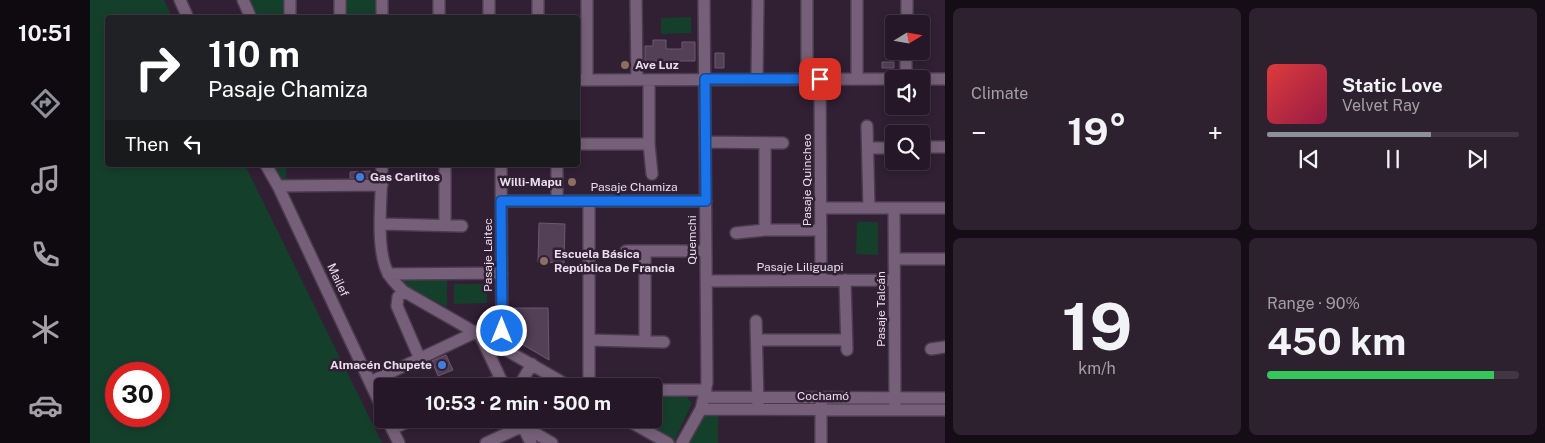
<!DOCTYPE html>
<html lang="en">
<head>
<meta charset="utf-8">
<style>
  :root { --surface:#251727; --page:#2d202f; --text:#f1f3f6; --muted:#a39fa7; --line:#423644; --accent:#8c9099 }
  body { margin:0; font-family:"Public Sans",sans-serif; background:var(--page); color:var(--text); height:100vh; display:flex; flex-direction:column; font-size:19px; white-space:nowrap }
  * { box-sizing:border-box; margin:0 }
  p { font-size:16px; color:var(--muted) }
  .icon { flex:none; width:28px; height:28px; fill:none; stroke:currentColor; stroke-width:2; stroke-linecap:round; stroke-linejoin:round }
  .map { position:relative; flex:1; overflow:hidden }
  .drawer { display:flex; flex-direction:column; gap:8px; padding:8px; background:#140d15; width:600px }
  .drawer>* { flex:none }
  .top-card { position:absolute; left:15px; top:15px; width:475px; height:152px; border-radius:5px; box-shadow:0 2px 8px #0003,0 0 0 1px var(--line); background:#202124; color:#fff; overflow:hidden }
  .needle { width:32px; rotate:79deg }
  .controls { position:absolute; left:795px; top:15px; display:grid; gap:10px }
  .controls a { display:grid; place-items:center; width:45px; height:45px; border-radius:5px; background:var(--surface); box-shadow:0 2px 8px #0003,0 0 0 1px var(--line); font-size:25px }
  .speed { position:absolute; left:15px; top:362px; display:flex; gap:10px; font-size:25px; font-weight:700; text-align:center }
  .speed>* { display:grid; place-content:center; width:65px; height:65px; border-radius:50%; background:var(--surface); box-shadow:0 2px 8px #0003,0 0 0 1px var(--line); line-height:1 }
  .speed .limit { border:8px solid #d22; background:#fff; color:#111 }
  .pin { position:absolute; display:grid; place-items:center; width:42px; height:42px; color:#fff; margin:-21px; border-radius:10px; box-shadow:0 2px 8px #0006 }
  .me { position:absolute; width:55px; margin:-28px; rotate:0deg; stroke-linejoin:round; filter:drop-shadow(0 0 4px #0008) }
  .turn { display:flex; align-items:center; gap:18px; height:105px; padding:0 20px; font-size:22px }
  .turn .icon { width:65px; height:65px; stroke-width:2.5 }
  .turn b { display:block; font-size:35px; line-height:42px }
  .then { display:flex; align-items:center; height:48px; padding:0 20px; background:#0003; gap:10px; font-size:19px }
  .big { font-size:38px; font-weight:700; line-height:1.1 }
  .drawer .widget { flex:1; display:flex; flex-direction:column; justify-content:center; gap:8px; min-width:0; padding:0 18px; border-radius:8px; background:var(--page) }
  .drawer .dial { align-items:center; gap:0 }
  .dial b { font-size:65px; line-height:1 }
  .song { display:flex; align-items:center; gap:15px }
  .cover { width:60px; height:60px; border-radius:8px; background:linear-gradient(135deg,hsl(0 70% 55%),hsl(340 70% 35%)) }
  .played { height:5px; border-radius:2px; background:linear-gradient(90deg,var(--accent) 65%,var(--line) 65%) }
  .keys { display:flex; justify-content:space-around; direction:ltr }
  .heat { display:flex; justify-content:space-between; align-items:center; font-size:28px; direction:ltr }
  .charge { height:8px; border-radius:4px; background:linear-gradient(90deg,#34c759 90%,var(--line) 0) }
  .drawer .tiles { flex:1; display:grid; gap:8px; grid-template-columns:repeat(2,1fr) }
  .trip { position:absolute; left:284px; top:378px; width:288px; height:50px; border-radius:5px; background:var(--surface); box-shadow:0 2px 8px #0003,0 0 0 1px var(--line); font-weight:700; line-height:50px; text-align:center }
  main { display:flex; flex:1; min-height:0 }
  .menu { display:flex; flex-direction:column; width:90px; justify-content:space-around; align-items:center; background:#0f0910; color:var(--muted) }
  .menu .icon { width:35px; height:35px }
  .menu .active { color:var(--accent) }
  .menu b { font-size:22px; color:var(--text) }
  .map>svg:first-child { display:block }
  .green { fill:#143f2b; fill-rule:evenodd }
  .building { fill:#533f56; stroke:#6d5871 }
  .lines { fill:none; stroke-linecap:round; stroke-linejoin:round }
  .minor-casing { stroke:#4b3b4e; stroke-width:14 }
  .minor { stroke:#766079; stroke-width:11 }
  .route-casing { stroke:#114b97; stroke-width:12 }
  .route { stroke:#1a73e8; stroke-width:9 }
  .education-dot { fill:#8d6e63; stroke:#311f34; stroke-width:2 }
  .shop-dot { fill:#3f7fe0; stroke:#311f34; stroke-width:2 }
  .labels { text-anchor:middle; stroke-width:5; stroke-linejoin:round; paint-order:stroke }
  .poi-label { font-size:12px; font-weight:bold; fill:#eaddec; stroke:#311f34; text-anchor:start }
  .street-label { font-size:12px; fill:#eaddec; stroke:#311f34 }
</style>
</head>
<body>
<main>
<nav class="menu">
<b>10:51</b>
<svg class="icon active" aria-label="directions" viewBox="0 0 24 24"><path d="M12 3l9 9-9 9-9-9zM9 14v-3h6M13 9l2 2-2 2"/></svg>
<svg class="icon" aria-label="music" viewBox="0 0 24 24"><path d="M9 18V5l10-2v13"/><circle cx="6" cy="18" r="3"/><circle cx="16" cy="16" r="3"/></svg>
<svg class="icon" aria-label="phone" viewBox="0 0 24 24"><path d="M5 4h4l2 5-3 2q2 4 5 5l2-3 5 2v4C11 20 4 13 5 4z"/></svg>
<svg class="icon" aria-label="climate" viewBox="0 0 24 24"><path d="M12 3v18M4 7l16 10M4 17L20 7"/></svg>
<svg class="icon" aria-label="car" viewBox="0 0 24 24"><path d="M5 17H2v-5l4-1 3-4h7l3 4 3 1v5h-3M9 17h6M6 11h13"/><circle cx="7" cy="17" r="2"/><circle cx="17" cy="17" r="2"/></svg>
</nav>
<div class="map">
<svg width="855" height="443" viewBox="0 0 855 443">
  <rect width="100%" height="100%" fill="#311f34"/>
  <path class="green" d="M0,0H74L82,17L18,18V165H155L292,443H0ZM26,374H69V416H26Z
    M157,0H198V17H166Z
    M252,0H287L286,17H252Z
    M601,17V33L571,34V18Z
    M181,165H196V179L191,180Z
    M767,222H788V255L766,254Z
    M306,275L357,278V307L321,289Z
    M364,284H397V303L364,304Z
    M439,374L460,386H432Z
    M563,395L596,396L602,403L584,442L545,419H562Z
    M614,413H628V443H597Z"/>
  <path class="building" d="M563,40H576V49H592V42H605V61H555V46H563Z
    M625,53H634V68H625Z
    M792,62H804V68H792Z
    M280,171V178H260V172Z
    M449,223L475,224L474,263L448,262Z
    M419,308H458L459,360L418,336Z
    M356,355L363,370L348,376L342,361Z"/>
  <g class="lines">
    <g class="minor-casing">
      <path id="minor" d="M90,0L98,18
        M153,0L161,18
        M200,0V18
        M250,0V18
        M448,0V18
        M546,0L547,80
        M767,0V79
        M292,18V0
        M349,18V0
        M399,18V0
        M817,24V0
        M667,79L668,0
        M717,79V0
        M730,79L731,280
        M816,79V51
        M831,79H855
        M488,80L804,79
        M497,80V0
        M559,80V144L562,174
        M777,126L779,208
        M616,142L693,143
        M675,143V230
        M488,144H559
        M831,147H855
        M779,148H804
        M176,165L188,186L292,408
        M292,165C292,195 286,238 295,266C298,276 306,284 313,291L479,386
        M188,186L292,185
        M411,201H616
        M467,201V165
        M731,208H855
        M804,208L805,404
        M292,224L372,226
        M355,225V165
        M646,233L675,230H731
        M536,251H616
        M804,259H855
        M298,274L412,273
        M755,280L757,350
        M616,281L804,280
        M313,291L308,297L307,306L330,359
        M666,321L668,405
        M390,335L414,386
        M499,340L574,342
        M555,340V253
        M668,340H756
        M407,345L412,331L411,165
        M841,349L855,347
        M280,382L386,332
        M395,386L411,379
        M429,386L442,364
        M499,386V201
        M562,390H616
        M615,397L855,398
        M611,409L855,410
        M297,419L309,443
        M535,419L578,443
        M432,425L441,443
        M302,429L324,419
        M396,443L433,426L462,443
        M592,443L611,409L617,383L614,0
        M731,443V402"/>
    </g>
    <use href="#minor" class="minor"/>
  </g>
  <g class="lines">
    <g class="route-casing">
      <path id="route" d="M412,331L411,201H616L615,79H730"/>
    </g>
    <use href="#route" class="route"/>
  </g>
  <g class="education-dot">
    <circle cx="535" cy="65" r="5"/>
    <circle cx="482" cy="182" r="5"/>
    <circle cx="454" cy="261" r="5"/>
  </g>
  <g class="shop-dot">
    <circle cx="270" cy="177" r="5"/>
    <circle cx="352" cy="365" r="5"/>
  </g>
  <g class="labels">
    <g class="poi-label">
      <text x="545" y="69">Ave Luz</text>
      <text x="280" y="181">Gas Carlitos</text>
      <text x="472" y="186" text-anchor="end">Willi-Mapu</text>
      <text x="464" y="258">Escuela Básica<tspan x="464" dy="14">República De Francia</tspan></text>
      <text x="342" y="369" text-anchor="end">Almacén Chupete</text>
    </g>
    <g class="street-label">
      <text transform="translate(717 180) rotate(-90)" y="4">Pasaje Quincheo</text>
      <text x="544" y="191">Pasaje Chamiza</text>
      <text transform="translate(602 240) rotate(-90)" y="4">Quemchi</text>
      <text transform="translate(398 255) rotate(-90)" y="4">Pasaje Laitec</text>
      <text x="710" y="271">Pasaje Liliguapi</text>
      <text transform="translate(248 280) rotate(65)" y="4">Mailef</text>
      <text transform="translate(791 309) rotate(-90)" y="4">Pasaje Talcán</text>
      <text x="733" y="400">Cochamó</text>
    </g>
  </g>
</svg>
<div class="controls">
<a><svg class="needle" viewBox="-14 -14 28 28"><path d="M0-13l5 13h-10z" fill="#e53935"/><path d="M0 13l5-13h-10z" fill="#a39fa7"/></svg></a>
<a><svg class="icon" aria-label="sound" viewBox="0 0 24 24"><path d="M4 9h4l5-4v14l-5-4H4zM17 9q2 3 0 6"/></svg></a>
<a><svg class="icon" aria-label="search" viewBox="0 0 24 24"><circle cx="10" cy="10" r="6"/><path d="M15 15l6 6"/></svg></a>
</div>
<div class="speed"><div class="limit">30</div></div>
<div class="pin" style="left:730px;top:79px;background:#d93025"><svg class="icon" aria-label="arrive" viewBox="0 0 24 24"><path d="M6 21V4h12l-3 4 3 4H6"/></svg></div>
<svg class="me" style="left:412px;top:331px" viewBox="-20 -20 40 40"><circle r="17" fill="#1a73e8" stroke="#fff" stroke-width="3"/><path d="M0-11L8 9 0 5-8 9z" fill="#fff"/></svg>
<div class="trip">10:53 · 2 min · 500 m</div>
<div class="top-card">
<div class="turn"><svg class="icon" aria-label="right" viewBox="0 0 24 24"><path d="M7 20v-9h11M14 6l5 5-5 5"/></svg><div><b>110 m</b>Pasaje Chamiza</div></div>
<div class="then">Then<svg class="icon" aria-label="left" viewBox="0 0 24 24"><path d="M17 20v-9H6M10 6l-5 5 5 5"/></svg></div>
</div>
</div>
<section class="drawer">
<div class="tiles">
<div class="widget"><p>Climate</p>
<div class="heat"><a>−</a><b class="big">19°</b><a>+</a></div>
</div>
<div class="widget">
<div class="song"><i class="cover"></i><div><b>Static Love</b><p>Velvet Ray</p></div></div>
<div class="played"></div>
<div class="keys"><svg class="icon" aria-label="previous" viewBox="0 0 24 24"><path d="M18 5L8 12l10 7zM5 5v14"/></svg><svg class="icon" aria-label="pause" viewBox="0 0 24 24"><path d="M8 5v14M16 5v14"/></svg><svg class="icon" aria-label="next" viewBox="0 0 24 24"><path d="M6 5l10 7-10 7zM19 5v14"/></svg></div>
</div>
<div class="widget dial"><b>19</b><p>km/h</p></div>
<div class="widget"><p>Range · 90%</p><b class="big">450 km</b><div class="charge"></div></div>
</div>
</section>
</main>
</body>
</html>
